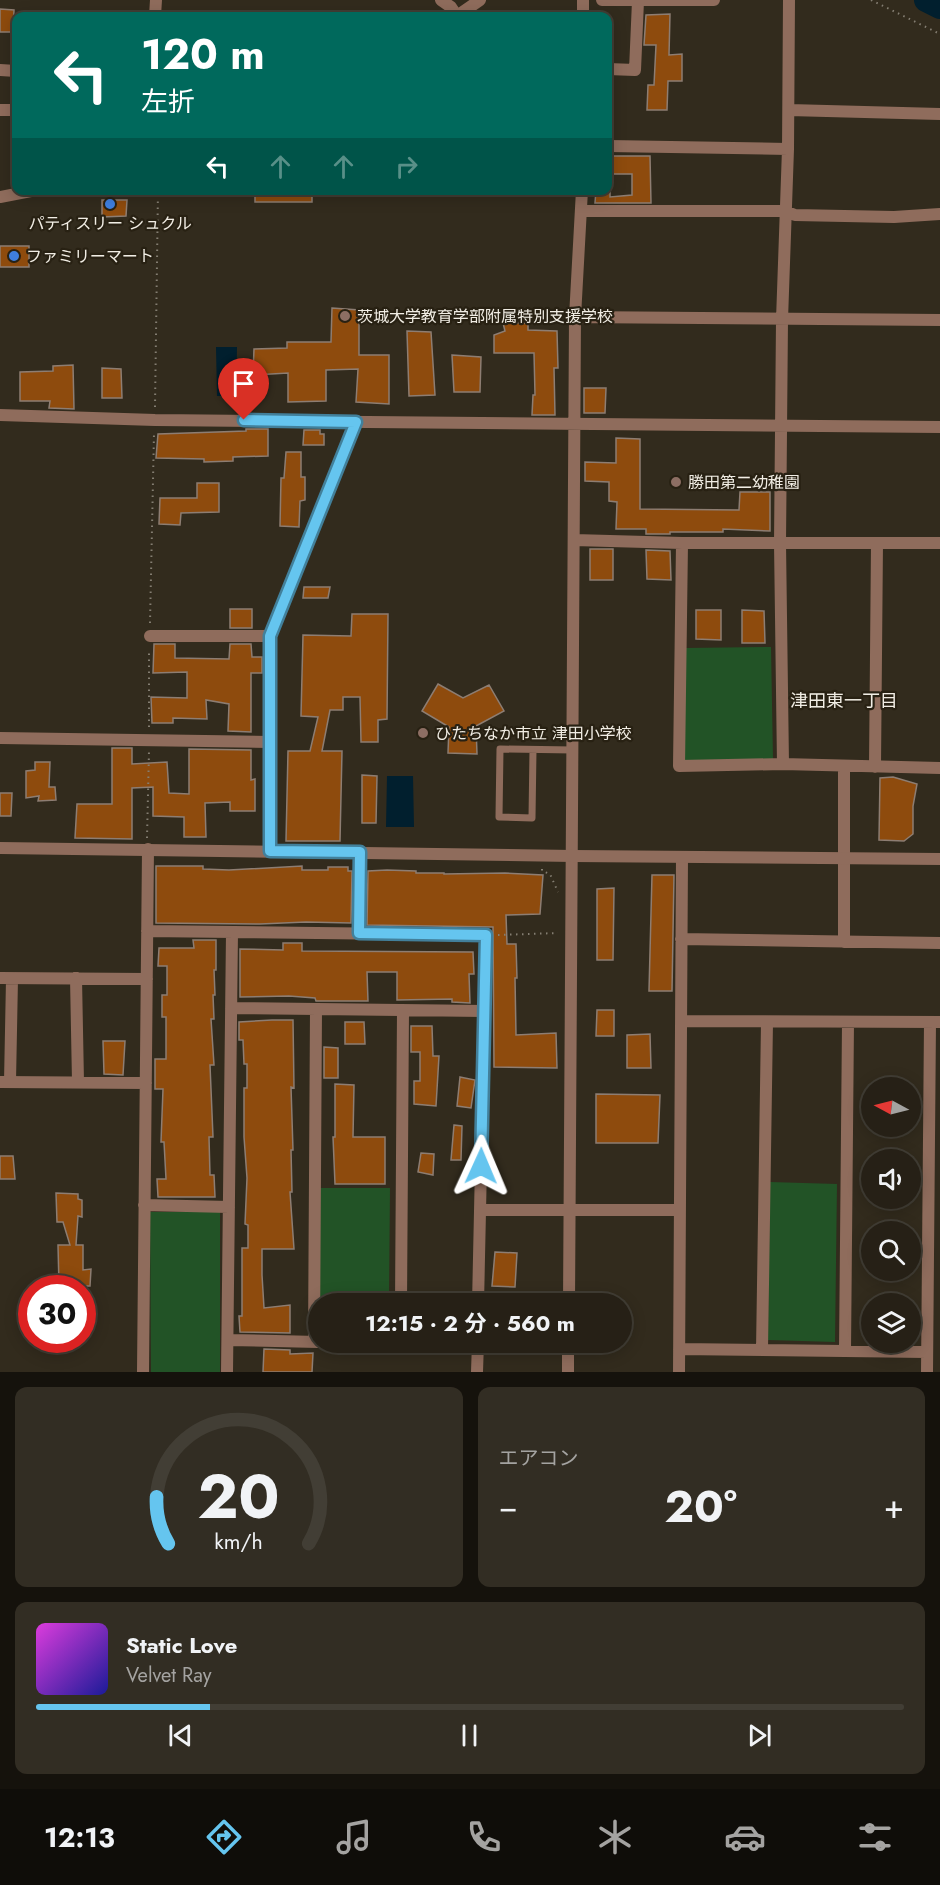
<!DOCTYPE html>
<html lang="ja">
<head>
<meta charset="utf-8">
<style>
  :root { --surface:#262016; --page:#322d23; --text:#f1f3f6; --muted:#a4a3a1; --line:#423e35; --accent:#65c5ef }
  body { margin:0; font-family:Jost,"Noto Sans JP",sans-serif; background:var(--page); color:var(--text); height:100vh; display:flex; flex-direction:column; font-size:22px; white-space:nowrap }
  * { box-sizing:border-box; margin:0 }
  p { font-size:20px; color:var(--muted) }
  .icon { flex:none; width:33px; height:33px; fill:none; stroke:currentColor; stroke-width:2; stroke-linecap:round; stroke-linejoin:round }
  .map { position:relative; height:1372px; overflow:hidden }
  .side { display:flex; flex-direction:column; gap:15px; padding:15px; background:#15120c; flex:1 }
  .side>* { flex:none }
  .hud { position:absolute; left:12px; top:12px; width:600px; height:183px; border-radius:12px; box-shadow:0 3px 15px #0003,0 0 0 2px var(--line); background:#00695c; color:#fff; overflow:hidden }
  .needle { width:39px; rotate:277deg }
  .tools { position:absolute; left:861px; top:1077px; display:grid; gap:12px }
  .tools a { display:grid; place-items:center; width:60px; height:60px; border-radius:50%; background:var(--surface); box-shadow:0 3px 15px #0003,0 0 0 2px var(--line); font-size:30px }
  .speed { position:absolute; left:18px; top:1275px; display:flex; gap:12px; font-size:30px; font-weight:700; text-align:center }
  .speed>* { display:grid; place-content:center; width:78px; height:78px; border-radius:50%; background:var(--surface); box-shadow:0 3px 15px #0003,0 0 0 2px var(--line); line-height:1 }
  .speed .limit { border:9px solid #d22; background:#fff; color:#111 }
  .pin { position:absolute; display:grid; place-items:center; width:51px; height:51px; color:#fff; margin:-62px -26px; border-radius:50% 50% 50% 0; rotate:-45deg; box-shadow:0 0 6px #0007 }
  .pin .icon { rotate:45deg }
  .me { position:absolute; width:66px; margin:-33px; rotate:1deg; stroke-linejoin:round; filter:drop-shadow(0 0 4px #0008) }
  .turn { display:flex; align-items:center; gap:21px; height:126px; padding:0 30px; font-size:27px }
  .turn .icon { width:78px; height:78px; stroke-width:2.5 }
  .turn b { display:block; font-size:42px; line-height:51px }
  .lanes { display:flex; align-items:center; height:57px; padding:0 30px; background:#0003; justify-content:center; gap:30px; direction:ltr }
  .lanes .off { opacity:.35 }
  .big { font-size:45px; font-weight:700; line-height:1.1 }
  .side .tile { flex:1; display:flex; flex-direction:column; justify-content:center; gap:9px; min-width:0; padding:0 21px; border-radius:12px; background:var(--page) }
  .side .dial { align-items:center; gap:0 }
  .dial svg { height:156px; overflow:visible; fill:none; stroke:var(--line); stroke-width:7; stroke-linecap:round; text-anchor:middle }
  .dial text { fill:var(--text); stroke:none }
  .song { display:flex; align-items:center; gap:18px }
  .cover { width:72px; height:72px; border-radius:9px; background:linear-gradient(135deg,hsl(300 70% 55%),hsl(240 70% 35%)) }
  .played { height:6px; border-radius:3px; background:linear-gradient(90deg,var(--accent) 20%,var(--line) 20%) }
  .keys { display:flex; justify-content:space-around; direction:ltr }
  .heat { display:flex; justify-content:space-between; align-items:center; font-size:33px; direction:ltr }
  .side .tiles { flex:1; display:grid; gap:15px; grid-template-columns:1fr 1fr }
  .tile:last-child { grid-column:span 2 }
  .trip { position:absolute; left:308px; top:1293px; width:324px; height:60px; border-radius:30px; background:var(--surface); box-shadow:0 3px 15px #0003,0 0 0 2px var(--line); font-weight:700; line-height:60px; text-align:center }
  .tab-bar { display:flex; height:96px; justify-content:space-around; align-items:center; background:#0f0d09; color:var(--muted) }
  .tab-bar .icon { width:42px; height:42px }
  .tab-bar .on { color:var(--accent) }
  .tab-bar b { font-size:27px; color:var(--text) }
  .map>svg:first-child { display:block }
  .green { fill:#225326 }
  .water { fill:#011f2e }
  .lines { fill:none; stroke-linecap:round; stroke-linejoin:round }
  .river { stroke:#011f2e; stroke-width:24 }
  .building { fill:#8e4b0d; stroke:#8d7d72; stroke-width:1.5 }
  .path { stroke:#847e72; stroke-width:2; stroke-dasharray:1.5 4.5; stroke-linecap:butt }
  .service { stroke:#8f6c5c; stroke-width:7 }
  .minor { stroke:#8f6c5c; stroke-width:12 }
  .tertiary { stroke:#8f6c5c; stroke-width:12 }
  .route-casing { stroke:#42809b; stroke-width:15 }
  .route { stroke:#65c5ef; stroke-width:10 }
  .shop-dot { fill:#3f7fe0; stroke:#282113; stroke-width:2 }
  .education-dot { fill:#8d6e63; stroke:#282113; stroke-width:2 }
  .labels { text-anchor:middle; stroke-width:4.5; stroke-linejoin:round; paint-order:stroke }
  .poi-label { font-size:16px; fill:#f1ede4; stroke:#282113; text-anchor:start }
  .neighbourhood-label { font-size:18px; fill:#f1ede4; stroke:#282113 }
</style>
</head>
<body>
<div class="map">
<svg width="940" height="1372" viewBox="0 0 940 1372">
  <rect width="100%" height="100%" fill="#322b1d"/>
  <path class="green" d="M771,647L773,759L684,761L685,648Z
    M770,1182L837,1184L835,1342L768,1340Z
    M319,1188H390L389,1303L319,1304Z
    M150,1212H220V1372H151Z"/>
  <path class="water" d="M216,347H237L236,396H217Z
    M387,776H413L414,827H386Z"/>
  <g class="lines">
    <path class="river" d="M926,0L940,7"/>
  </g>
  <path class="building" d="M0,9L14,10L13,32H0Z
    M670,14L669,55L682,54V81H668L667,110H647L648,85H654L656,45H644L646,15Z
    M608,156H650L651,203H595L596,190H610V197L632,195V174H608Z
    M255,190H312V202H255Z
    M102,200H127L126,216L102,217Z
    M0,246H29V267H0Z
    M332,308L359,310V355H389V404L356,402L358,369L326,370V401L288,402V373L253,375L254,349L287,348V342H331Z
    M503,323H528V330L557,331L558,368H554L555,415H532L533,395H535L534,353H494V335L505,331Z
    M407,331L431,332L435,395L409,396Z
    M452,355L481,357L480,392H454Z
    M73,365L74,409L49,408L50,401H20V372L53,371V366Z
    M102,368L121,369L122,398H102Z
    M584,388H606L605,413H584Z
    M246,429H268V456L233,457V461L204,462V459L156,458L158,434L246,431Z
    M304,430H320V434H324V445H303Z
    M616,438L640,439V509L739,510L740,492H770V531L723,529V532H670V534H646V529H616L617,502L609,501V482L585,481V462L616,463Z
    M286,452H301V477H305V500L300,501L299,527L280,526L281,478H284Z
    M197,483H219V512L181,513L180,525L159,524L160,498H197Z
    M590,549H613V580H590Z
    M646,550L670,551L671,580L647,579Z
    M304,587H330L328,598H303Z
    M230,609H252V628H230Z
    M696,610H721V640L696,639Z
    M742,610L764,611L765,643H742Z
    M352,614H388L387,719L378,720V742H361L360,697H343V710H330L322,751H342L340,841H286L288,751H310L318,717L301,716L303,635L351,636Z
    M154,644H175V658L229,659L230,644H251L252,657H262V673H251V732L228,731L229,704L206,700L207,719L173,718V723H152L151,697L187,698V672L153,673Z
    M438,684L463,698L489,685L504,711L476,726L477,754L448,753L449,727L422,711Z
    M112,748H132V764L167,762L169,793L189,794V749L251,750V780L255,779V811H230V802L205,803L206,837H184V817L153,816V787L132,788V839L75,838L77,804H112Z
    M35,762H50L49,787H55L56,800L38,801L39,796L26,798V771L35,770Z
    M362,775L377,776L376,823H362Z
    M893,777L917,784L913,806V834L904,841L879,840L880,778Z
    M0,793H12L11,816H0Z
    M156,866H203V869L229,870L302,866V870H328V867H348V871H352L351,923L306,922L260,924L156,923Z
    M387,870L416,871V873H444V874L505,873L543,875L540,914L506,915L507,944H516L517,978H515L516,1035L556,1033L557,1068L494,1067L493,927L367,925L368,871Z
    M652,875H674L672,991H649Z
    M614,888L613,960H597V889Z
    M193,940H216V970H214L215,995H213L214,1019H211L214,1065H210L213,1137H209L210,1175H214L215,1197H158L157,1179H166L164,1142H161L163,1089H155V1059H166V1017H162V995H167V966H158L159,948H194Z
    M283,943H302V951L473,952L474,974H469L470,1003L452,1002V999L397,1000V972H367L368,1001H316L315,998L289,996L240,997V949L283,950Z
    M597,1010H614V1036H596Z
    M272,1020H293L294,1088L291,1087L293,1150H291L292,1192H290L294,1249H262V1275L264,1308L290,1305V1333L240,1332L239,1316H242V1248H248V1225L245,1224L247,1178L244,1137V1088H247V1064H244L243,1040H239V1022Z
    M345,1022H364L365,1044H345Z
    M411,1026H432L433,1056H439L436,1106L414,1104V1081H420V1052H411Z
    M650,1034L651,1068H627V1035Z
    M103,1041H125L123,1075L104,1074Z
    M324,1047L338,1048V1078H324Z
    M460,1077L475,1080L471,1108L457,1106Z
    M335,1084L354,1085L353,1137H385V1184H335L333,1137H335Z
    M596,1094L660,1095L658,1143H596Z
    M454,1125L462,1126L461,1160H451Z
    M421,1153L434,1154L433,1175L418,1172Z
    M0,1156H13L15,1179H0Z
    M56,1193L78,1194V1199L82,1200V1217L78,1216L76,1245H83V1270L91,1269L90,1286H59L58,1245H70L63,1222H57Z
    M495,1252L517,1253L515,1287L492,1286Z
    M264,1349L290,1350V1354L313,1353L312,1372H263Z"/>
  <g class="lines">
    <path class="path" d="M871,0L940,34
      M155,407L158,190
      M150,623L154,433
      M149,727V649
      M147,838L149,751
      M542,869V871L550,874L558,892
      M498,935L558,933"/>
    <path class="service" d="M533,750L532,818L499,817L500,749L573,750"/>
    <path class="minor" d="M441,0L451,7L457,16
      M583,0V16
      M602,0H714
      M155,16L156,0
      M608,69L635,70L638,1
      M0,70L16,71
      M0,110H16
      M789,110L940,114
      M608,146L788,149
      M582,211H785L795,215L894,217L940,214
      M575,317L940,320
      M0,415L155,420L940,427
      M574,540L682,543H940
      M682,543L679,766L783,764L940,768
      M150,636H270
      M0,738L270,742
      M783,764L780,543L782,320L788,149L789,0
      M844,767V942
      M875,767L877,543
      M270,851V636L356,422
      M147,931L486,935L478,1304
      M359,933L360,852
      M681,939L940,943
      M0,978L147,979
      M76,978L78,1082
      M231,1008L484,1011
      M681,1021L940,1022
      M0,1082L146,1083
      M10,1082L12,979
      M144,1205L229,1207
      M480,1210H680
      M401,1304L403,1010
      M569,1304L575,317L582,190
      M228,1340L318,1342
      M314,1342L316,1009
      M336,1342L478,1345
      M679,1349L927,1352
      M762,1350L767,1022
      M845,1351L848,1022
      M143,1372L148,849
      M227,1372L232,932
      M477,1372L478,1342
      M568,1372V1342
      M679,1372L682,857
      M927,1372L930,1022"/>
    <path class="tertiary" d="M457,16L480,0
      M0,197L36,190
      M0,848L573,856L940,859"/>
  </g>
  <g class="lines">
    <g class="route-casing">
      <path id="route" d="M244,420L356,422L270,636V851L360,852L359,933L486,935L481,1166"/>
    </g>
    <use href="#route" class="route"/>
  </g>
  <g class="shop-dot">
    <circle cx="110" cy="204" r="6"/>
    <circle cx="14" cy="256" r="6"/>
  </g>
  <g class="education-dot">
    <circle cx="345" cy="316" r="6"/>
    <circle cx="676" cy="482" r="6"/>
    <circle cx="423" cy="733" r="6"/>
  </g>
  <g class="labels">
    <g class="poi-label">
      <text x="110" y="229" text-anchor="middle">パティスリー シュクル</text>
      <text x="26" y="262">ファミリーマート</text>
      <text x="357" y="322">茨城大学教育学部附属特別支援学校</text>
      <text x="688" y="488">勝田第二幼稚園</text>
      <text x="435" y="739">ひたちなか市立 津田小学校</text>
    </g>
    <g class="neighbourhood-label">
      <text x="844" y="707">津田東一丁目</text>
    </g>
  </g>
</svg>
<div class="tools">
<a><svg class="needle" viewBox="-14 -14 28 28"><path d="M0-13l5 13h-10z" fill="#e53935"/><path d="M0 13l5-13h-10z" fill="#a4a3a1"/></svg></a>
<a><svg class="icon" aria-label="sound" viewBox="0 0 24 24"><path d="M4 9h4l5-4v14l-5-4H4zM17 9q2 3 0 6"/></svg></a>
<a><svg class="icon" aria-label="search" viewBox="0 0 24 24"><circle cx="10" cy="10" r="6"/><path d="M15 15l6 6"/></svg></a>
<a><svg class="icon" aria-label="layers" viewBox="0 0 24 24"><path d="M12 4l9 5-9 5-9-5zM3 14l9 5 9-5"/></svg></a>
</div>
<div class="speed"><div class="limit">30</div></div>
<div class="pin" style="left:244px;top:420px;background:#d93025"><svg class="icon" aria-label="arrive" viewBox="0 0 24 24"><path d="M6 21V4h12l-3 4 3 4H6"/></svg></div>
<svg class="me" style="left:481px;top:1166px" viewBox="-20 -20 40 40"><path d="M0-17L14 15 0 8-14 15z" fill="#65c5ef" stroke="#fff" stroke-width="4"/></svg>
<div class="trip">12:15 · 2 分 · 560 m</div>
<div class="hud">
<div class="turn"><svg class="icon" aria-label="left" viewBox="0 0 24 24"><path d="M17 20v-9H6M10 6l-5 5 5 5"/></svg><div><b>120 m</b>左折</div></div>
<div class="lanes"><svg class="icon" aria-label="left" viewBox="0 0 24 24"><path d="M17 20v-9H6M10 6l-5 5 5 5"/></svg><svg class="icon off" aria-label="ahead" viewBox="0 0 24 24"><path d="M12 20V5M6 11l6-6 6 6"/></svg><svg class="icon off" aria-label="ahead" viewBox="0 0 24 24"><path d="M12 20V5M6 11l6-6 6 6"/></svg><svg class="icon off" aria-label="right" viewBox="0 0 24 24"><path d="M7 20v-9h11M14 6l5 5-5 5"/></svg></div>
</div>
</div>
<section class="side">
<div class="tiles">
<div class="tile dial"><svg viewBox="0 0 100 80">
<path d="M14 69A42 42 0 1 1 86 69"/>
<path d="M14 69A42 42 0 0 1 8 45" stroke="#65c5ef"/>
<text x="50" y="56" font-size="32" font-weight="700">20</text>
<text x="50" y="72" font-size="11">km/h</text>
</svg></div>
<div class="tile"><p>エアコン</p>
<div class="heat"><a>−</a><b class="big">20°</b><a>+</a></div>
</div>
<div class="tile">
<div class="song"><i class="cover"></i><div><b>Static Love</b><p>Velvet Ray</p></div></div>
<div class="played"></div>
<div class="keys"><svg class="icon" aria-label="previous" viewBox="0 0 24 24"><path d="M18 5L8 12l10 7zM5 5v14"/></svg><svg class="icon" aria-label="pause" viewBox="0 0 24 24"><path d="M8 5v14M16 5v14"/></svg><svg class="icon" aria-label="next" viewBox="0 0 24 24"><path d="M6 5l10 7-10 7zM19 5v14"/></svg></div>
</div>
</div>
</section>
<nav class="tab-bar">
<b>12:13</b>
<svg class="icon on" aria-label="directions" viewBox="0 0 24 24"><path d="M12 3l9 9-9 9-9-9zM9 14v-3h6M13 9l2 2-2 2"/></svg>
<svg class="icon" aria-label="music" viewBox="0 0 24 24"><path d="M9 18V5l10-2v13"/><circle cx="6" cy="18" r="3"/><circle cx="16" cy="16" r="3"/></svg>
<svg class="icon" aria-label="phone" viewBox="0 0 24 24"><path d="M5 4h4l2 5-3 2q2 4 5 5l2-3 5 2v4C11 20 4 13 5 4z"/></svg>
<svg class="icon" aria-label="climate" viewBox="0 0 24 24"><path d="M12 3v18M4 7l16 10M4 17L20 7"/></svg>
<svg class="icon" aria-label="car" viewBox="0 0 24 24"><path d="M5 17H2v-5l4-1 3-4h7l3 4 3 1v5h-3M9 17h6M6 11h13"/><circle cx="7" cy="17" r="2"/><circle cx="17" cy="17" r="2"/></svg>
<svg class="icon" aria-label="filters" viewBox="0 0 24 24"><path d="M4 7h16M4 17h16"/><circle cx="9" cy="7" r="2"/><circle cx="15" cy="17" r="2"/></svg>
</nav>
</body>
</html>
